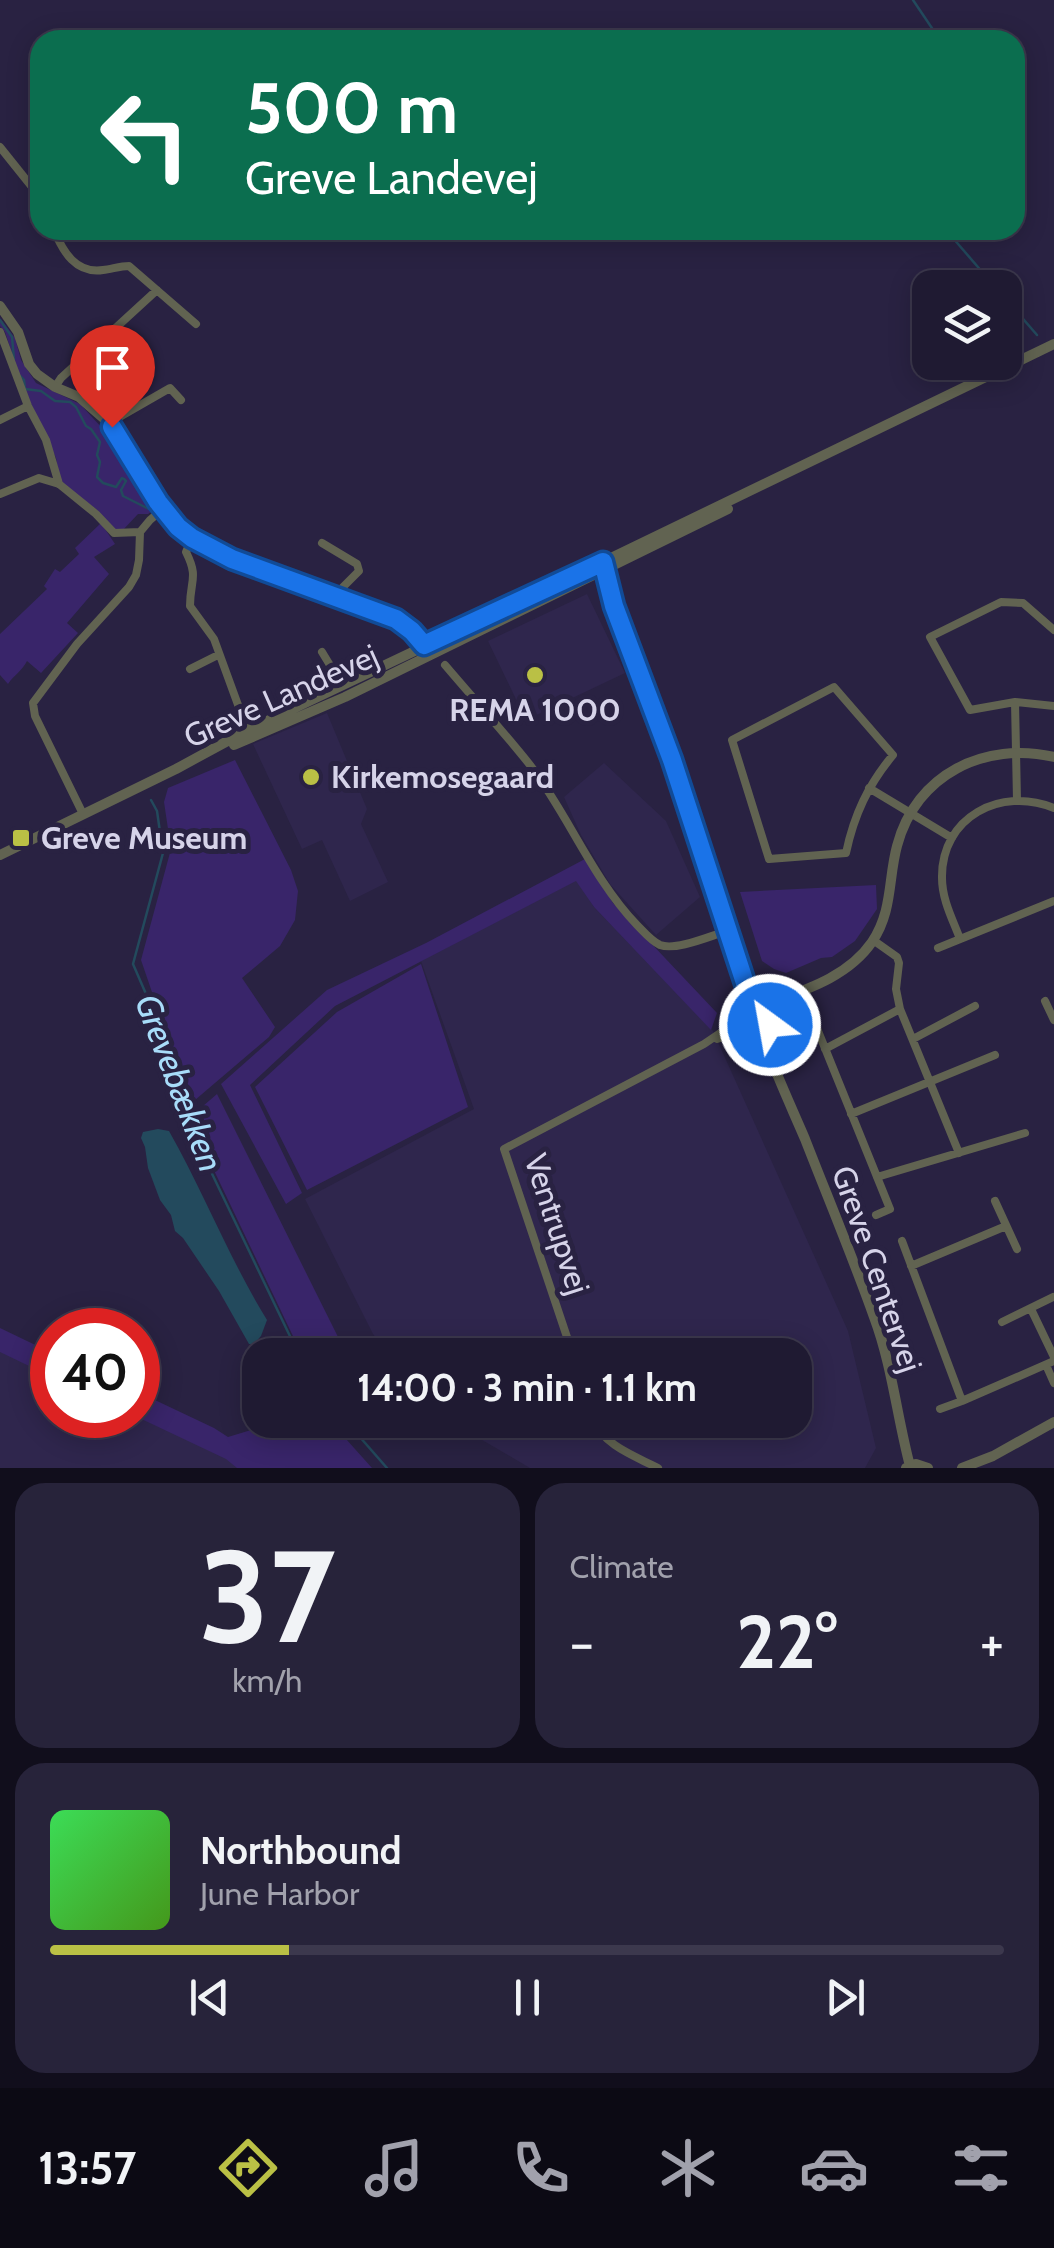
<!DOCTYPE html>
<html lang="en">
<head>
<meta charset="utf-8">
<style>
  :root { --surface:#1f1a32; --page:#27233a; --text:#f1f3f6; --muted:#a1a1ac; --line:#3c384d; --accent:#bac045 }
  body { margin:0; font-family:Cabin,sans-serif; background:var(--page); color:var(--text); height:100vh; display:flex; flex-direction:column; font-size:38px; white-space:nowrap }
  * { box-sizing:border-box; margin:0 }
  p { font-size:32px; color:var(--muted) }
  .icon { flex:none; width:55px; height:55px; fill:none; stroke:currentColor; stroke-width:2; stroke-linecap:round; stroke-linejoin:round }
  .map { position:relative; height:1468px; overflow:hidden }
  .panel { display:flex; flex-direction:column; gap:15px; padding:15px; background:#110e1c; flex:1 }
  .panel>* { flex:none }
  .guide { position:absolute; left:30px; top:30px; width:995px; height:210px; border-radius:30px; box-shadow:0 5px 25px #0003,0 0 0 2px var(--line); background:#0b6e4f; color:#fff; overflow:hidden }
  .buttons { position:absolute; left:912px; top:270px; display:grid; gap:20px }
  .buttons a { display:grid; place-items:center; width:110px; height:110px; border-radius:20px; background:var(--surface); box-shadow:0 5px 25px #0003,0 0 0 2px var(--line); font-size:50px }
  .speed { position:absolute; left:30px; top:1308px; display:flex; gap:20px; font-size:50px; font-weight:700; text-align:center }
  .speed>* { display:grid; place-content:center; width:130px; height:130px; border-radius:50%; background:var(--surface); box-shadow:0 5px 25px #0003,0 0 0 2px var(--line); line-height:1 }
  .speed .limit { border:15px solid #d22; background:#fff; color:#111 }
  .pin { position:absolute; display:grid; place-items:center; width:85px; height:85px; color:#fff; margin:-102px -42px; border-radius:50% 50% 50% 0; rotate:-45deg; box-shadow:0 0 10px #0007 }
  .pin .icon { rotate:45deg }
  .me { position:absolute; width:110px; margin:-55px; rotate:328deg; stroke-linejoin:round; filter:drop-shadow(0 0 8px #0008) }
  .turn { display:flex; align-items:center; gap:35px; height:210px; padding:0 50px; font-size:45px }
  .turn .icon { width:130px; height:130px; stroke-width:2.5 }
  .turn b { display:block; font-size:70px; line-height:85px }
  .big { font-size:75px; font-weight:700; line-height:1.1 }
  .panel .card { flex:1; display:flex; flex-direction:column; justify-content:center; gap:15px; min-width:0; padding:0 35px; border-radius:30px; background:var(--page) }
  .panel .dial { align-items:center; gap:0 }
  .dial b { font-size:130px; line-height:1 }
  .song { display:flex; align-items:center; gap:30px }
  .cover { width:120px; height:120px; border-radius:15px; background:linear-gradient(135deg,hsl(130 70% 55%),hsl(100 70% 35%)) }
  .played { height:10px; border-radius:5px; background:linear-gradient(90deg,var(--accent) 25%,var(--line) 25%) }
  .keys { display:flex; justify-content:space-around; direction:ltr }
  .heat { display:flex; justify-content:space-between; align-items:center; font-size:55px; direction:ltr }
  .panel .tiles { flex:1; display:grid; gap:15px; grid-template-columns:1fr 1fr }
  .card:last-child { grid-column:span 2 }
  .trip { position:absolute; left:242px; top:1338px; width:570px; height:100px; border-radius:30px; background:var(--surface); box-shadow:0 5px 25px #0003,0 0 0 2px var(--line); font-weight:700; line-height:100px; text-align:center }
  .tabs { display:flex; height:160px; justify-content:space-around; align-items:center; background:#0c0a14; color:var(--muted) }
  .tabs .icon { width:70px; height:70px }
  .tabs .current { color:var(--accent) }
  .tabs b { font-size:45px; color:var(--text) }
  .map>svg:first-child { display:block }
  .built { fill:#2f264d }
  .green { fill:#39256a }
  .water { fill:#234a5d }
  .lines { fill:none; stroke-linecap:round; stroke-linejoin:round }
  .stream { stroke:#234a5d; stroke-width:2.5 }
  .minor { stroke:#616351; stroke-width:8 }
  .tertiary { stroke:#616351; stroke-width:10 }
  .route-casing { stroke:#114b97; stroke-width:25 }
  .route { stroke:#1a73e8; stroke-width:18 }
  .poi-dot { fill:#bac045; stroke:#292242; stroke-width:4 }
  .labels { text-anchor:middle; stroke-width:10; stroke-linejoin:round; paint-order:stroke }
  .street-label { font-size:32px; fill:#d6d3e9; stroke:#292242 }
  .poi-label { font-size:32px; font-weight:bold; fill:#d6d3e9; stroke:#292242; text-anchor:start }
  .water-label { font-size:35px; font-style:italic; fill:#a8dcf9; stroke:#292242 }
</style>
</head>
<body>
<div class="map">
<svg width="1054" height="1468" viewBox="0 0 1054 1468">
  <rect width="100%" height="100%" fill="#292242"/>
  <path class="built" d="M587,594L625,673L526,720L488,641Z
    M327,713L367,809L361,824L388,882L350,901L322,840L302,849L253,744Z
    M604,763L666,821L700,897L656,935L610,884L581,835L564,797Z
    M577,880L594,907L713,1031L848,1331L876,1448L865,1468H530L448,1420H795V1355H391L373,1334L305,1199L474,1109L421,961Z
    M0,1339L52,1363V1415H138L264,1468H0Z"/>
  <path class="green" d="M0,318L15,338L21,360L36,383L80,404L114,441L155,509L148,514H138L122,531H115L96,509L60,483L56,458L22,384L5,332L0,326Z
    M101,523L115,544L94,557L109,574L67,623L78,633L41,673L27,661C22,671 14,675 8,684L0,675V634L47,589L44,586L55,569L60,572L79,554L75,548Z
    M235,760L291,870L298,891L295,920L280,946L242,978L275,1027L269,1037L188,1106L171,1071L166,1033L141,960L171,849L164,802L168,788Z
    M585,859L613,903L717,1013L711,1030L594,907L576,881L335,1006L250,1085L302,1193L286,1204L221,1084L327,990L426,943Z
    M876,885L877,909L855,941L832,957L821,958L786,973L774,969L762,961L740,892Z
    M421,964L468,1107L307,1190L255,1087L337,1012Z
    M217,1094L347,1355H302L189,1118Z
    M0,1328L52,1353V1377L0,1352Z
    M138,1392L214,1428L228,1437L284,1420H329L372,1468H237L226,1459L133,1415H138Z"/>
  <path class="water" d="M158,1129L169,1131C204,1193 230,1260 267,1320L261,1336L254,1344H249L219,1291L183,1238L175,1231L171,1215L160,1200L148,1168L145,1147L141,1138L143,1132Z"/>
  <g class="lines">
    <path class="stream" d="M913,0L940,40
      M946,230L996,288
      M1005,298L1037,335
      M0,320L12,337L14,359
      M20,376L24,380L25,389L41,391L55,401L70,402L76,407L86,426L91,429L100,442L97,455L100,462L97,477L103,483L116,487L122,478L124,479L126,481L121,490L123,496L151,510
      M151,800L157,811L163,853L133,964L159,1024L168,1074L191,1130L299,1355
      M345,1420L387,1468"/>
    <path class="minor" d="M0,147L40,197
      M54,230C63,252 76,274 103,270C112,269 120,266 129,266L196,324
      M0,332L28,406L46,440L59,484
      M55,387L61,378L157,290
      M0,420L28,406
      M109,423L170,388L181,400
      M0,494L39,478L59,484L96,514L114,533L140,532
      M192,538L186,552C199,578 190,580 190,606L214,639L249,735
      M322,543L357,564L359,571L335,595
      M1054,630L1023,603L1001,602L930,637L970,710L1015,702L1054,706
      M322,652L342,685
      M445,665C473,698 503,731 530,765C569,816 592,878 637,925C644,932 651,941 660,945C676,951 710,936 727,931
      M190,669L218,655
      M834,687L893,755C868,785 854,815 846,853L769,859L732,740Z
      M1015,702L1017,800
      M869,788L952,838
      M83,814L35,716L33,703L77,644L129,587L136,575L139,560L140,532L150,520L163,509
      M960,939C953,920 942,900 942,878C941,817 1001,786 1054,808
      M873,940L897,957L899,963L896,989L900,1009L959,1153
      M938,948L1054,901
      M1045,1001L1054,1020
      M816,1026L890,1209L876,1215
      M717,1039L741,1031
      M913,1039L975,1006
      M825,1049L900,1009
      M851,1114L995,1055
      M877,1177L1025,1133
      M995,1201L1017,1249
      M902,1241L962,1401L1054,1361
      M911,1266L1006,1226
      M1031,1309L1054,1357
      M1002,1322L1053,1297
      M573,1355L504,1149L704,1044L735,1023
      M1046,1365L1054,1383
      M940,1409L962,1401
      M594,1420C604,1446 635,1456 658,1468"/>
    <path class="tertiary" d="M0,306L18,332L29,364L37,374L55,387L79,397L109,423L158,502L179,527L192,538L232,559L395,619L418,637L427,650
      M605,568L613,606L672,760L750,997
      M234,745L345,697L728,509
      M0,855L176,769L246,731L613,557L1054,344
      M734 1016a19 19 0 1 1 38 0a19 19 0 1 1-38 0Z
      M767,1004C805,990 848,977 872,942C893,911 888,879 897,846C916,774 985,741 1054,757
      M761,1033C774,1070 790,1104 805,1139C828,1198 853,1258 874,1317C892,1365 897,1417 910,1466
      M752,1035L767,1066
      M906,1468L916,1464L928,1468
      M962,1468L993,1456L1054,1422"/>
  </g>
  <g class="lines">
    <g class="route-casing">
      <path id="route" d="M112,427L158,502L178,527L192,538L232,559L396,619L412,631L424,645L603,562L614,606L672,760L745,983L750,997L762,1000L770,1008V1025"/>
    </g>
    <use href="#route" class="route"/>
  </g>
  <g class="poi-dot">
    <circle cx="535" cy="675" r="10"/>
    <circle cx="311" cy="777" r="10"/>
    <rect x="11" y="828" width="20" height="20" rx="5"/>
  </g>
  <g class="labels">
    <g class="street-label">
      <text transform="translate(281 696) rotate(-24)" y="11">Greve Landevej</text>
      <text transform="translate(557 1224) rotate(72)" y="11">Ventrupvej</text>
      <text transform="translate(877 1269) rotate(71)" y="11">Greve Centervej</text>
    </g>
    <g class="poi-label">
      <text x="535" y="721" text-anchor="middle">REMA 1000</text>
      <text x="331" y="788">Kirkemosegaard</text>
      <text x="41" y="849">Greve Museum</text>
    </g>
    <g class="water-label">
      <text transform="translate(179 1083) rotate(69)" y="12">Grevebækken</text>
    </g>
  </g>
</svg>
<div class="buttons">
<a><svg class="icon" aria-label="layers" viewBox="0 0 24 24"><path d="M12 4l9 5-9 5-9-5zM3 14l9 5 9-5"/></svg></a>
</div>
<div class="speed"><div class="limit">40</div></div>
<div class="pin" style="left:112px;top:427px;background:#d93025"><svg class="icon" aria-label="arrive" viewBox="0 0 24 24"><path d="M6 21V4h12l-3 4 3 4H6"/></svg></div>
<svg class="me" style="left:770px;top:1025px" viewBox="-20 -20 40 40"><circle r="17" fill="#1a73e8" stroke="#fff" stroke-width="3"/><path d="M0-11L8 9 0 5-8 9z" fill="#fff"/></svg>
<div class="trip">14:00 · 3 min · 1.1 km</div>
<div class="guide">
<div class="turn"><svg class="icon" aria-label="left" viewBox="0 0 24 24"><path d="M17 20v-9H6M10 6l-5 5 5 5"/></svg><div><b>500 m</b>Greve Landevej</div></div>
</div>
</div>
<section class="panel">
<div class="tiles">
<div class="card dial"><b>37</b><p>km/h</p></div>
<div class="card"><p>Climate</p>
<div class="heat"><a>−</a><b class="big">22°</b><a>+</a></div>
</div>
<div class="card">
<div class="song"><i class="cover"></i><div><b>Northbound</b><p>June Harbor</p></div></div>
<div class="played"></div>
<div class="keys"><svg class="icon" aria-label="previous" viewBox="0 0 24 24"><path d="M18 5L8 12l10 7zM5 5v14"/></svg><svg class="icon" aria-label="pause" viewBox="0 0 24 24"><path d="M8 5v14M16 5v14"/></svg><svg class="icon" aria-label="next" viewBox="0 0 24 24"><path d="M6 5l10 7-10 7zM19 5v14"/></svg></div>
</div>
</div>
</section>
<nav class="tabs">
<b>13:57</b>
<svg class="icon current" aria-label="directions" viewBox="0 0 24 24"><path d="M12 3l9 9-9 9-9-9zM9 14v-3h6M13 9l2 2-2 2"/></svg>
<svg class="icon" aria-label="music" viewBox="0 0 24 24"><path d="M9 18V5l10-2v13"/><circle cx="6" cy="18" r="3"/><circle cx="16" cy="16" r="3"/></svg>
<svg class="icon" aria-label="phone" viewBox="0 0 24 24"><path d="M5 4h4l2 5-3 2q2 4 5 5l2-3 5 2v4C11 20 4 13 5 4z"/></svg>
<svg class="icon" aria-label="climate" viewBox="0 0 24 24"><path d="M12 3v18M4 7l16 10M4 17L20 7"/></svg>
<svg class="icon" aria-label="car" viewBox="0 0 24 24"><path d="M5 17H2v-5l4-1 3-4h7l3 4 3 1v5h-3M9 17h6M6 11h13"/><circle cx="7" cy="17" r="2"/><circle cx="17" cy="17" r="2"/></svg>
<svg class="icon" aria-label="filters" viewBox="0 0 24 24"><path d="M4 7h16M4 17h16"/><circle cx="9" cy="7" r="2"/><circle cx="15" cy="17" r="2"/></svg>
</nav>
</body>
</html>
